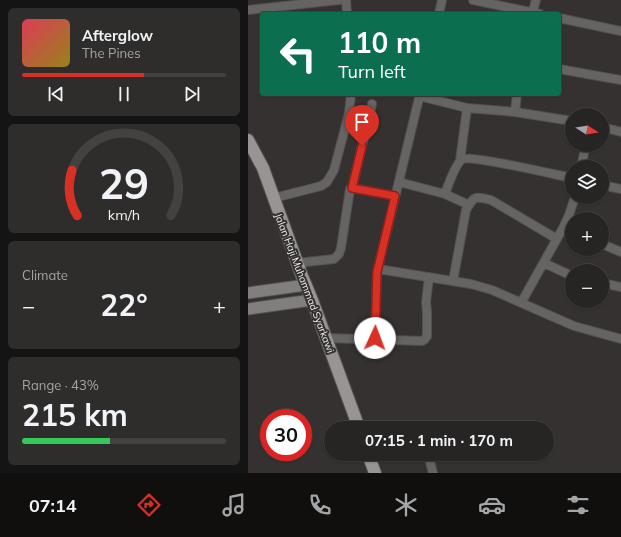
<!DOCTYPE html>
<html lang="en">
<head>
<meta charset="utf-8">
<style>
  :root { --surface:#272524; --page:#2f2d2c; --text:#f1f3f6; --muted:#a4a5a6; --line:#434241; --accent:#d93025 }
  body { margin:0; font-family:Mulish,sans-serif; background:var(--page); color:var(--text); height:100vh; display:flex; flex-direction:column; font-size:15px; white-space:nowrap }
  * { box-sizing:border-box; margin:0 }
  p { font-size:13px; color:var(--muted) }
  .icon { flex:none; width:22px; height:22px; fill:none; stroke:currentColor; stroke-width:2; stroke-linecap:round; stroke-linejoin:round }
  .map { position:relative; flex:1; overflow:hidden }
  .sheet { display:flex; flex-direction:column; gap:8px; padding:8px; background:#151414; width:248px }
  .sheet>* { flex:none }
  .guide { position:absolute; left:12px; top:12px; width:301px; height:84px; border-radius:4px; box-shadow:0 1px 3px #0004,0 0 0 1px var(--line); background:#0b6e4f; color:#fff; overflow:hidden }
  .needle { width:26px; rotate:102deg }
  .tools { position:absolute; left:317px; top:108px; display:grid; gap:8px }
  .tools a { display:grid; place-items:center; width:44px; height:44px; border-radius:50%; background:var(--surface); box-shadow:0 1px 3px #0004,0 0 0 1px var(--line); font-size:20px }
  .speed { position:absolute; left:12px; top:409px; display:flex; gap:8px; font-size:20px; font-weight:700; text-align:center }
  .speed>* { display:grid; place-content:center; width:52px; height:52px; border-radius:50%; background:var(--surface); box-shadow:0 1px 3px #0004,0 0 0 1px var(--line); line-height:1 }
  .speed .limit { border:6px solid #d22; background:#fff; color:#111 }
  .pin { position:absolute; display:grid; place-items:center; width:34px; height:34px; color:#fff; margin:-41px -17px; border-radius:50% 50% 50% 0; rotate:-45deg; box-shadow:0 0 4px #0007 }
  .pin .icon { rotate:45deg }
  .me { position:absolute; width:44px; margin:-22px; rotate:2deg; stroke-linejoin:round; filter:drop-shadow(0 0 3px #0008) }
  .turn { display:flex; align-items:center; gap:14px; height:84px; padding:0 12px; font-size:18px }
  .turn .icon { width:52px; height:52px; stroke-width:2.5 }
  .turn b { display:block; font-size:28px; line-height:34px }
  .big { font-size:30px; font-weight:700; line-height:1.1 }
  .sheet .widget { flex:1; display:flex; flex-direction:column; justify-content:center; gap:6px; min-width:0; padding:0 14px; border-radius:6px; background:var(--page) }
  .sheet .dial { align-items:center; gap:0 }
  .dial svg { height:104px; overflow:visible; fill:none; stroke:var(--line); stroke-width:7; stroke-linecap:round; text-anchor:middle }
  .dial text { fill:var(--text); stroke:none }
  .song { display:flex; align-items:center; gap:12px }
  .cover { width:48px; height:48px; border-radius:6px; background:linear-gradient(135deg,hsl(350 70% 55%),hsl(50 70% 35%)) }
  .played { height:4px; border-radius:2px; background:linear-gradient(90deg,var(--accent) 60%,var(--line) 60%) }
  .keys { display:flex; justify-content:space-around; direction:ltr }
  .heat { display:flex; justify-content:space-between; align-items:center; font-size:22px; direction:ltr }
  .charge { height:6px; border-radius:3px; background:linear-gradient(90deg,#34c759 43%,var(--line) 0) }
  .trip { position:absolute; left:76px; top:421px; width:230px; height:40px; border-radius:20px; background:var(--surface); box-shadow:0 1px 3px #0004,0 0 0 1px var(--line); font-weight:700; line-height:40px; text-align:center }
  .tab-bar { display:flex; height:64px; justify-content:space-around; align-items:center; background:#100f0e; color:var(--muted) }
  .tab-bar .icon { width:28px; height:28px }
  .tab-bar .active { color:var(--accent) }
  .tab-bar b { font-size:18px; color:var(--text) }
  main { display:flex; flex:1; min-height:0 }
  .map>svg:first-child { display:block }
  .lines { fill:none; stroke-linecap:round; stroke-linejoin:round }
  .street-casing { stroke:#53504f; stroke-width:10 }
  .secondary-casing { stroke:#53504f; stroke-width:13 }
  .primary-casing { stroke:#53504f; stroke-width:14 }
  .street { stroke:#656463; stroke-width:8 }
  .secondary { stroke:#817f7e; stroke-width:11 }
  .primary { stroke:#979493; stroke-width:12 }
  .route-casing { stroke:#8d1f18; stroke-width:10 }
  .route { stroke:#d93025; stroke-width:7 }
  .labels { text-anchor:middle; stroke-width:4; stroke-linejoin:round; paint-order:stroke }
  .street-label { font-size:10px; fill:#f4f2f1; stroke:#343130 }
</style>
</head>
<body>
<main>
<section class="sheet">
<div class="widget">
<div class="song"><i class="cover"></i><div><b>Afterglow</b><p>The Pines</p></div></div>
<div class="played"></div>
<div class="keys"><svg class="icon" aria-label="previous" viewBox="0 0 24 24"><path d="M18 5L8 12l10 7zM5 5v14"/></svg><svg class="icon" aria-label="pause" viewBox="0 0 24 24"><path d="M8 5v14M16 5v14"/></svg><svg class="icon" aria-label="next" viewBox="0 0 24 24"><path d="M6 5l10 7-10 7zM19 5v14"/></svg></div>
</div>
<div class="widget dial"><svg viewBox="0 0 100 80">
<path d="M14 69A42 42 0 1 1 86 69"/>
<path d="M14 69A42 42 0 0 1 10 34" stroke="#d93025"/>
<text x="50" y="56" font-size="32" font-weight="700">29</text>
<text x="50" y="72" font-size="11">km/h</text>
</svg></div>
<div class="widget"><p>Climate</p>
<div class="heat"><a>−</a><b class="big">22°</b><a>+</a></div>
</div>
<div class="widget"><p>Range · 43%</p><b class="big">215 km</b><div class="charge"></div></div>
</section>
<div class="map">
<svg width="373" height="473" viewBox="0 0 373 473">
  <rect width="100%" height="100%" fill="#343130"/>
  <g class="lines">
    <g class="street-casing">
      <path id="street" d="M98,0L99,14
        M225,0L292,14
        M0,10L91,0
        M191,14L194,0
        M284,14L288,0
        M311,18L373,31
        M311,69L373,80
        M171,96L219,108L267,112L324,121
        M267,112L269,94
        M354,127L373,132
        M212,161L219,108
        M333,167L338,145
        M151,182L197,194L221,205
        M354,185L373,189
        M104,188L124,104
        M197,194C200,186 208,162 215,159C223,155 309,175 324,178
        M26,198L73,186L79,182L86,170L101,113L103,94
        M315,228L324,232
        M354,244L373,252
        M49,263L86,259L91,254L93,248L102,189L104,188L147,196
        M296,263L324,276
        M130,269L223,284L244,290L326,326L373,339
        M205,281L218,210C226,196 227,196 243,200L309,239
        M354,283L373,287
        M273,303L315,228L321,215L327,197
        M78,338L174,341L177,339L179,336V312L178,302L181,277
        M127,339L129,272L172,94
        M180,454L185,473"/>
    </g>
    <g class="secondary-casing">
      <path id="secondary" d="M0,293L58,285
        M0,309L64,300"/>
    </g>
    <g class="primary-casing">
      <path id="primary" d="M0,140L15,168L54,276L64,300L111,428
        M120,454L127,473"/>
    </g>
    <use href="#street" class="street"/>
    <use href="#secondary" class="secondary"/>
    <use href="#primary" class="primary"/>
  </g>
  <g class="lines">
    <g class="route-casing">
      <path id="route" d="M114,146L104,188L147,196L129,272L127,338"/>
    </g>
    <use href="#route" class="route"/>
  </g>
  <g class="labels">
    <g class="street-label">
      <text transform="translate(57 283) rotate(69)" y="4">Jalan Haji Muhammad Syarkawi</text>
    </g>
  </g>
</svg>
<div class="tools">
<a><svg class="needle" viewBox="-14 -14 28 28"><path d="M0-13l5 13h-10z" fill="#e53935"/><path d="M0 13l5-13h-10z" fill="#a4a5a6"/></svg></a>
<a><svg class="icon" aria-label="layers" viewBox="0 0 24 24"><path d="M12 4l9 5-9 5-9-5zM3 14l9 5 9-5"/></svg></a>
<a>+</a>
<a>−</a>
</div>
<div class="speed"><div class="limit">30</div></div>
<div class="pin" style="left:114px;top:146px;background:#d93025"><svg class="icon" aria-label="arrive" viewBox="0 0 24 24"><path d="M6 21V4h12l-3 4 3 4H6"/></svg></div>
<svg class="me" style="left:127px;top:338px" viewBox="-20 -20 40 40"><circle r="19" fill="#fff"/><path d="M0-13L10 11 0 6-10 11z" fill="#d93025"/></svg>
<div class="trip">07:15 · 1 min · 170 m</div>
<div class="guide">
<div class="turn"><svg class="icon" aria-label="left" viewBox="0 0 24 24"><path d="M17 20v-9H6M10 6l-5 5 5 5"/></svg><div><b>110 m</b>Turn left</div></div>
</div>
</div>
</main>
<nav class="tab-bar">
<b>07:14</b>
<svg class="icon active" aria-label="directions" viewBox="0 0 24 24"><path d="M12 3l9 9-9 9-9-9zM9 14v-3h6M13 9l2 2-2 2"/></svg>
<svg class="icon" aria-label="music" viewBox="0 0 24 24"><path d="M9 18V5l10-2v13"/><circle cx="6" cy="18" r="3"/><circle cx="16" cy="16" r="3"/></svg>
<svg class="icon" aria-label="phone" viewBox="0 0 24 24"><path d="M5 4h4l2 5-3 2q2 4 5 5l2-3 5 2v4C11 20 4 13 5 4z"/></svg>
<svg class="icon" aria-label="climate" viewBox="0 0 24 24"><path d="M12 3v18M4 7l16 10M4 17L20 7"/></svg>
<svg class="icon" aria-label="car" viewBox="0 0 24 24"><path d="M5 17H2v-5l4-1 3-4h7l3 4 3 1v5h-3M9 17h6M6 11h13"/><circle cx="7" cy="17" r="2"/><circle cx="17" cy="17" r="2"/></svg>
<svg class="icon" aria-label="filters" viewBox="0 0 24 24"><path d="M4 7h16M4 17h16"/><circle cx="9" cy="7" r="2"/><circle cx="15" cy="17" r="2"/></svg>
</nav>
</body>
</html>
